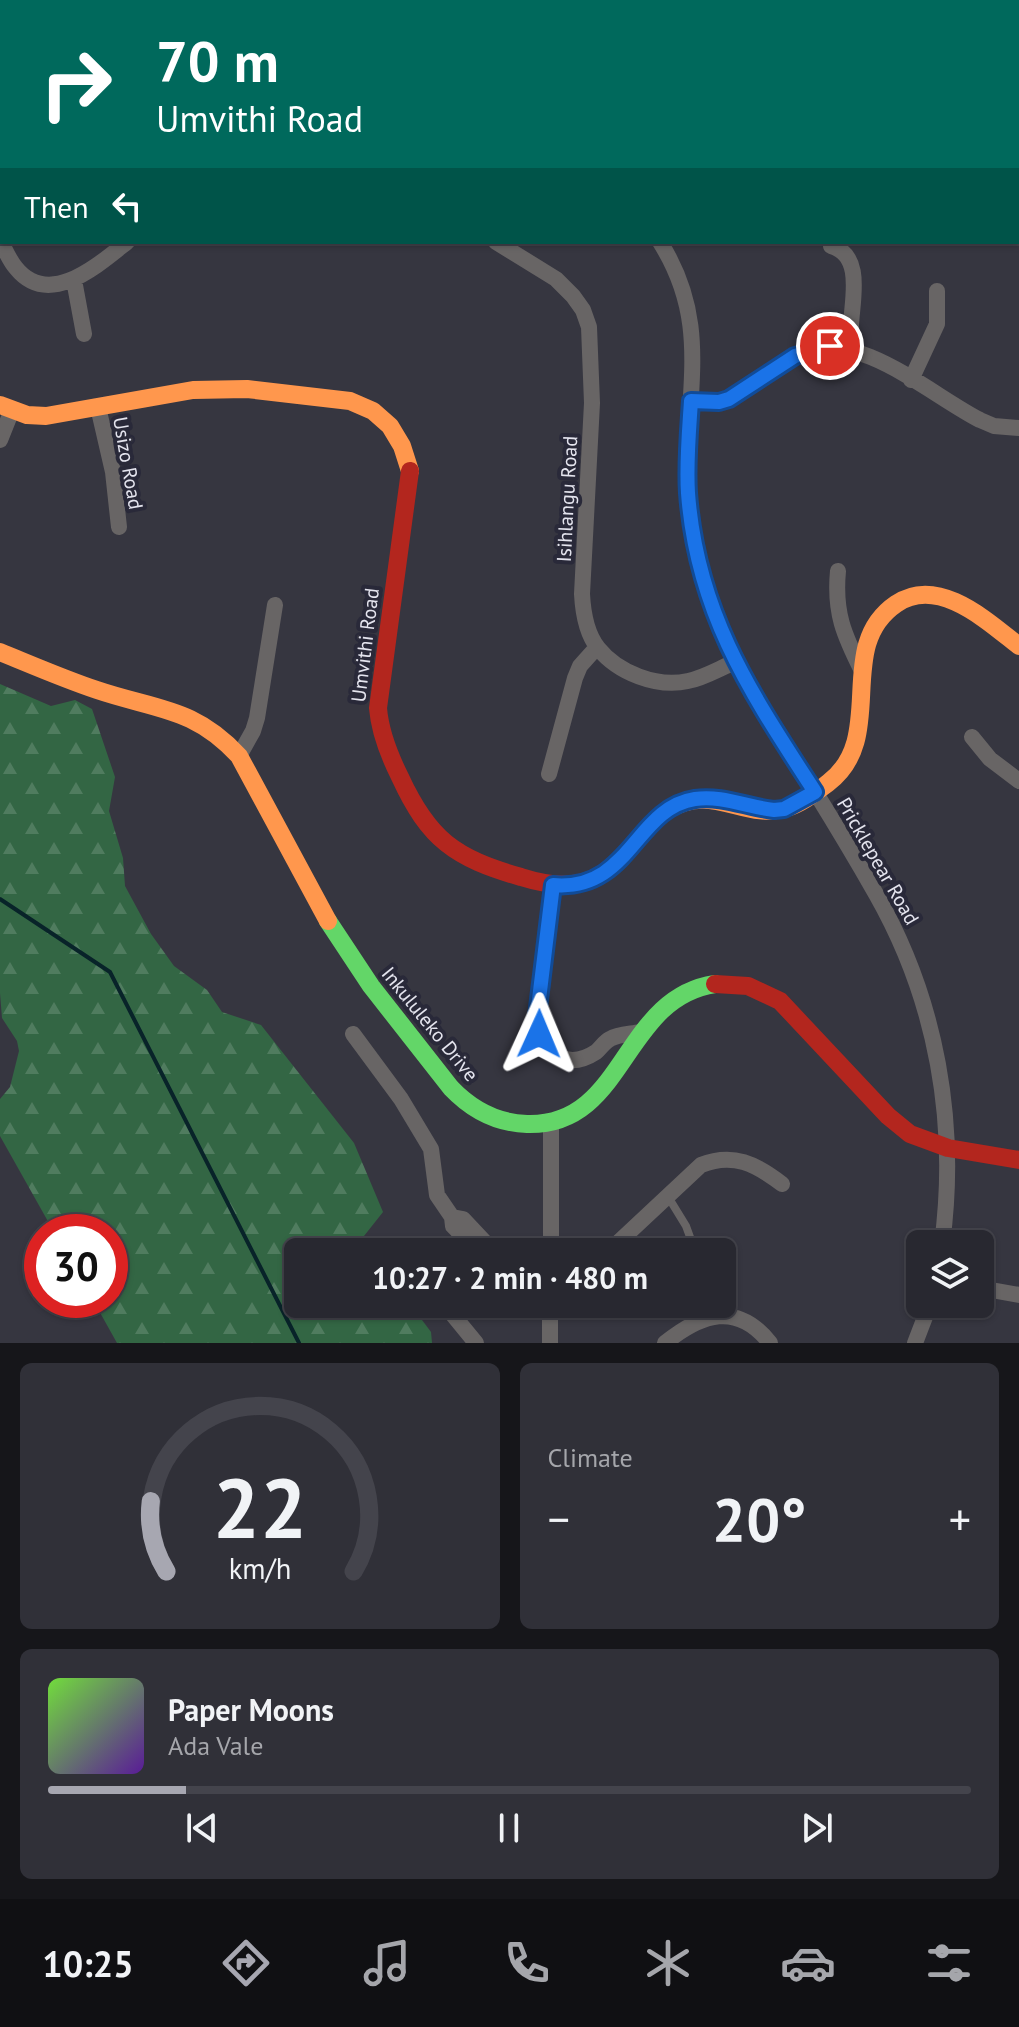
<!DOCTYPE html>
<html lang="en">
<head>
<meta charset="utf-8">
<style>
  :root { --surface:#282830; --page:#303038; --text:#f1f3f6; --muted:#a5a6ab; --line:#44444c; --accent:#a7a7b1 }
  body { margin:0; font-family:"PT Sans",sans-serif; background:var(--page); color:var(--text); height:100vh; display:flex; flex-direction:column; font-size:30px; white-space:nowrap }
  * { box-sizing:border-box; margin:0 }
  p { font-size:26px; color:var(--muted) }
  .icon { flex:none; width:44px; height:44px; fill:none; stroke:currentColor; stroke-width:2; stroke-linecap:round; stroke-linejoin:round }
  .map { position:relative; height:1343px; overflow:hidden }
  .details { display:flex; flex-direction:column; gap:20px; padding:20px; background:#16161a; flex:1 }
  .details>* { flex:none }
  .hud { position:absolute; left:0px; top:0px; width:1020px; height:244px; box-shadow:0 2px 6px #0004,0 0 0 2px var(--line); background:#00695c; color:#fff; overflow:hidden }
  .fabs { position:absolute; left:906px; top:1230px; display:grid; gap:16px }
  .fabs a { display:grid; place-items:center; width:88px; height:88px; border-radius:12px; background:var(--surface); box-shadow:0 2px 6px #0004,0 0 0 2px var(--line); font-size:40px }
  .speed { position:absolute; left:24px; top:1214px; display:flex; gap:16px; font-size:40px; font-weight:700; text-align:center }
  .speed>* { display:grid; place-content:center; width:104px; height:104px; border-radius:50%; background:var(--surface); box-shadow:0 2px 6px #0004,0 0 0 2px var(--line); line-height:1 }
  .speed .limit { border:12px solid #d22; background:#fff; color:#111 }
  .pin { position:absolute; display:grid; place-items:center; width:68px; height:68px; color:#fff; margin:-34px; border:4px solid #fff; border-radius:50%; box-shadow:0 2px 8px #0007 }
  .me { position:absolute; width:88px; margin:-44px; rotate:1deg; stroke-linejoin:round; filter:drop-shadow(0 0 6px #0008) }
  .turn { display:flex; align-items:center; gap:28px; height:168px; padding:0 24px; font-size:36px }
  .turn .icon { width:104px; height:104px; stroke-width:2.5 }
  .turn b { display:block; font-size:56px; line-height:68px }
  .then { display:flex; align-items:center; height:76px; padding:0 24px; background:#0003; gap:16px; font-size:30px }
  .big { font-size:60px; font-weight:800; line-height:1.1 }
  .details .card { flex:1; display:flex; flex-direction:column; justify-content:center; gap:12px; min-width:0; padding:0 28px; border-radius:12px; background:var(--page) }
  .details .dial { align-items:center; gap:0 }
  .dial svg { height:208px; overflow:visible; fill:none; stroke:var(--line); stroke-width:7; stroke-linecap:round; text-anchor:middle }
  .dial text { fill:var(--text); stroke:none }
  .song { display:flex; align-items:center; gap:24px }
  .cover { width:96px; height:96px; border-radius:12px; background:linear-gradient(135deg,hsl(100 70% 55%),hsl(270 70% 35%)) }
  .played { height:8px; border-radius:4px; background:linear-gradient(90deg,var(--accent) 15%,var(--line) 15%) }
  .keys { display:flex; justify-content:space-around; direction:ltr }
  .heat { display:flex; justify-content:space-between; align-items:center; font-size:44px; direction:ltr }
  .details .tiles { flex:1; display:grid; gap:20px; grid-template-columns:1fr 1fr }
  .card:last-child { grid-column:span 2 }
  .trip { position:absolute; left:284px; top:1238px; width:452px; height:80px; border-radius:12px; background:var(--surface); box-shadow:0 2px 6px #0004,0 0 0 2px var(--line); font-weight:800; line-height:80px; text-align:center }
  .tabs { display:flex; height:128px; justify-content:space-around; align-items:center; background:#101013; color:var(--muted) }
  .tabs .icon { width:56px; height:56px }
  .tabs .active { color:var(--accent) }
  .tabs b { font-size:36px; color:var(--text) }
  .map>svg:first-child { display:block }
  .forest { fill:url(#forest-firs) }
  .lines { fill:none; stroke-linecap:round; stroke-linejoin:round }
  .stream { stroke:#082329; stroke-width:4 }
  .lane { stroke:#686565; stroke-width:8 }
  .street { stroke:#686565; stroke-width:16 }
  .fast { stroke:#63d668; stroke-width:18 }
  .slow { stroke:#ff974d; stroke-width:18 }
  .jam { stroke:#b3261e; stroke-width:18 }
  .route-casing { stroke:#114b97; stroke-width:20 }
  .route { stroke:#1a73e8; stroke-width:14 }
  .labels { text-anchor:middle; stroke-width:8; stroke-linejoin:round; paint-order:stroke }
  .street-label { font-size:20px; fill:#e4e4ee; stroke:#292939 }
</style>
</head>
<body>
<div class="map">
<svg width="1019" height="1343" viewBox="0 0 1019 1343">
  <defs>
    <pattern id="forest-firs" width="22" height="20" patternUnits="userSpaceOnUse" patternTransform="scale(2)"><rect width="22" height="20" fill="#364"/><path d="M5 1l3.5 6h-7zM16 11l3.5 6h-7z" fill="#507c5f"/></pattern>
  </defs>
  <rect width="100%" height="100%" fill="#363640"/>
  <path class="forest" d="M0,684L51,706L75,700L92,709L115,777L109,811L123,858L125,886L151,934L174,966L207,990L222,1012L261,1025L354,1143L383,1212L360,1241L369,1252H298V1304H410L431,1332L432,1343H117L93,1300H110V1232H54L0,1136V1099L10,1087L19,1051L17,1041L2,1018L0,993Z"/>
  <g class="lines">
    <path class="stream" d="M0,899L110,972L299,1343"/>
    <path class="lane" d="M667,1195L686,1226L694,1248"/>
    <path class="street" d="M832,2V0
      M0,118L2,119
      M1018,164L1019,163
      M1018,191L1019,200
      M0,240C5,249 9,260 16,268C49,309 98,265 127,242
      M496,242L556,279L573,296L583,310L589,327L592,403L582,594C583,613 586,633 598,648C618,673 657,688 688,681C704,678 720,668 735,662
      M660,242C706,315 690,374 688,454C687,491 690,528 699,563C720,648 767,717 814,790C835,824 856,859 876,894C937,1001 958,1123 942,1244
      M831,246C864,255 852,300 851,325C851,333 853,342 855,350
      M74,280L84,334
      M911,380L937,324V291
      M691,401L719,402L729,399C754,386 776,363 802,352C858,329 931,395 980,420L994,426L1019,428
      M98,407L113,472L119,527
      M0,440L12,410
      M838,571C834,613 844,635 862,671
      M972,737L990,759L1019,781
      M239,756L253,731L257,718L275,605
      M549,774L575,678L580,666L597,647
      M553,885L536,1024C544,1054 567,1071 596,1052C601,1048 604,1042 610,1039C618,1034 631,1034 640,1032
      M353,1034L401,1099L431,1149L437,1195L452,1217
      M478,1252L453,1226L452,1217L463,1219L494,1252
      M551,1252V1122
      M608,1252L701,1165C733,1152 756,1164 782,1184
      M980,1288L1019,1295
      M453,1315L476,1343
      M550,1343V1304
      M665,1343C701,1314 737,1301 770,1343
      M915,1343L930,1304"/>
    <path class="fast" d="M328,921L371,986L451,1088C472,1110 496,1123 527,1124C626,1127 621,998 715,984"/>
    <path class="slow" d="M0,405L27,415L46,416L193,390L247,389L350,401L373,411L390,426L402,446L410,471
      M0,652C32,665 64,679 97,690C156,710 194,707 239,756L328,921
      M668,810C712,782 745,821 786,808C801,804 816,792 828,783C889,737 833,647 896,604C938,575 987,621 1019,646"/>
    <path class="jam" d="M410,471L378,708C380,733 389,755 400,777C429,840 455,858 521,877C543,884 569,889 592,879C625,864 639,829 668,810
      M715,984L748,986L780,1001L888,1116L910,1134L948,1148L1019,1160"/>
  </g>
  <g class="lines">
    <g class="route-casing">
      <path id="route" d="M539,1034L536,1024L553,885C630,892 635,808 695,799C722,795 747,807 774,810L784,809L815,792C751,693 697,614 688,493C686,463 689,432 691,401L719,402L729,399L795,356L830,346"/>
    </g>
    <use href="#route" class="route"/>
  </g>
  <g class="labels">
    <g class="street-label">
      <text transform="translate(128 463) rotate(80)" y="7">Usizo Road</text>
      <text transform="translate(567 499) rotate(-87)" y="7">Isihlangu Road</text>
      <text transform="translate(365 645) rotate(-83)" y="7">Umvithi Road</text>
      <text transform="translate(878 861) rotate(60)" y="7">Pricklepear Road</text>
      <text transform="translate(430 1024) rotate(51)" y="7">Inkululeko Drive</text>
    </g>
  </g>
</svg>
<div class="fabs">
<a><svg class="icon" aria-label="layers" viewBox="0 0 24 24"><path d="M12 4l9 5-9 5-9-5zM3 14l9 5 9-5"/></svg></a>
</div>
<div class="speed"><div class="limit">30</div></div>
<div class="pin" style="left:830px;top:346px;background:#d93025"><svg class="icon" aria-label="arrive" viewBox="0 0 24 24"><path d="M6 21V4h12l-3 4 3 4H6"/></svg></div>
<svg class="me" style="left:539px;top:1034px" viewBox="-20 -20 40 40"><path d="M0-17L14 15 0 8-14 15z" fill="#1a73e8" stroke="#fff" stroke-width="4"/></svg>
<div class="trip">10:27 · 2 min · 480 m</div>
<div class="hud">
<div class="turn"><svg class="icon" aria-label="right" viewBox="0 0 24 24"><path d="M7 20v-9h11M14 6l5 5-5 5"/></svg><div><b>70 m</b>Umvithi Road</div></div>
<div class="then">Then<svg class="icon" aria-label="left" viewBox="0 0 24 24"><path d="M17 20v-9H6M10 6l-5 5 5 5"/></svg></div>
</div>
</div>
<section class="details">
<div class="tiles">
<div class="card dial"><svg viewBox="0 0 100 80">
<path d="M14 69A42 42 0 1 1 86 69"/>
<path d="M14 69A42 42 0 0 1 8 42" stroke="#a7a7b1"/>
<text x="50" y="56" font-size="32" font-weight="700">22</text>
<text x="50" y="72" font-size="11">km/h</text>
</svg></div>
<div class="card"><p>Climate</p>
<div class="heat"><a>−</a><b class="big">20°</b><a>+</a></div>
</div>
<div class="card">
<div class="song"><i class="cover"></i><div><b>Paper Moons</b><p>Ada Vale</p></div></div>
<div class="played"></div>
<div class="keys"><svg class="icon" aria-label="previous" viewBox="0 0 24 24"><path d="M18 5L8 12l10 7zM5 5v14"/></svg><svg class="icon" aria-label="pause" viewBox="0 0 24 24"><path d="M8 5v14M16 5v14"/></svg><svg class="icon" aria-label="next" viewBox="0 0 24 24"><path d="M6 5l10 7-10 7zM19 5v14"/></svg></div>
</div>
</div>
</section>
<nav class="tabs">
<b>10:25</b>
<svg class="icon active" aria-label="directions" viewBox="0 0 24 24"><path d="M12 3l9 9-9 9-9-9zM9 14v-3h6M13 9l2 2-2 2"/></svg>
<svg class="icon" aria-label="music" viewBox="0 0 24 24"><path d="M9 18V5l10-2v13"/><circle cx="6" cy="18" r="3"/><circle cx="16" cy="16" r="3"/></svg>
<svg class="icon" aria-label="phone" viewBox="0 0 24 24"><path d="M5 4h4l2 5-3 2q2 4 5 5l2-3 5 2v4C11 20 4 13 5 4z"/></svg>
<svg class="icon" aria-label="climate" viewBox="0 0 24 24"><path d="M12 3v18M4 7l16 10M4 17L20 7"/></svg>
<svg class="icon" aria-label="car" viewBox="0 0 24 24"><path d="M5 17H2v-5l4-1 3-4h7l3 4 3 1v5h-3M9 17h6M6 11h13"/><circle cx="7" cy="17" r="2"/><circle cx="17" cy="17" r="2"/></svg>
<svg class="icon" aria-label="filters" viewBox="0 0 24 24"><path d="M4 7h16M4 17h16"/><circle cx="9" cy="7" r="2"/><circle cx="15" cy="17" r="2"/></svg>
</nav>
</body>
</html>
